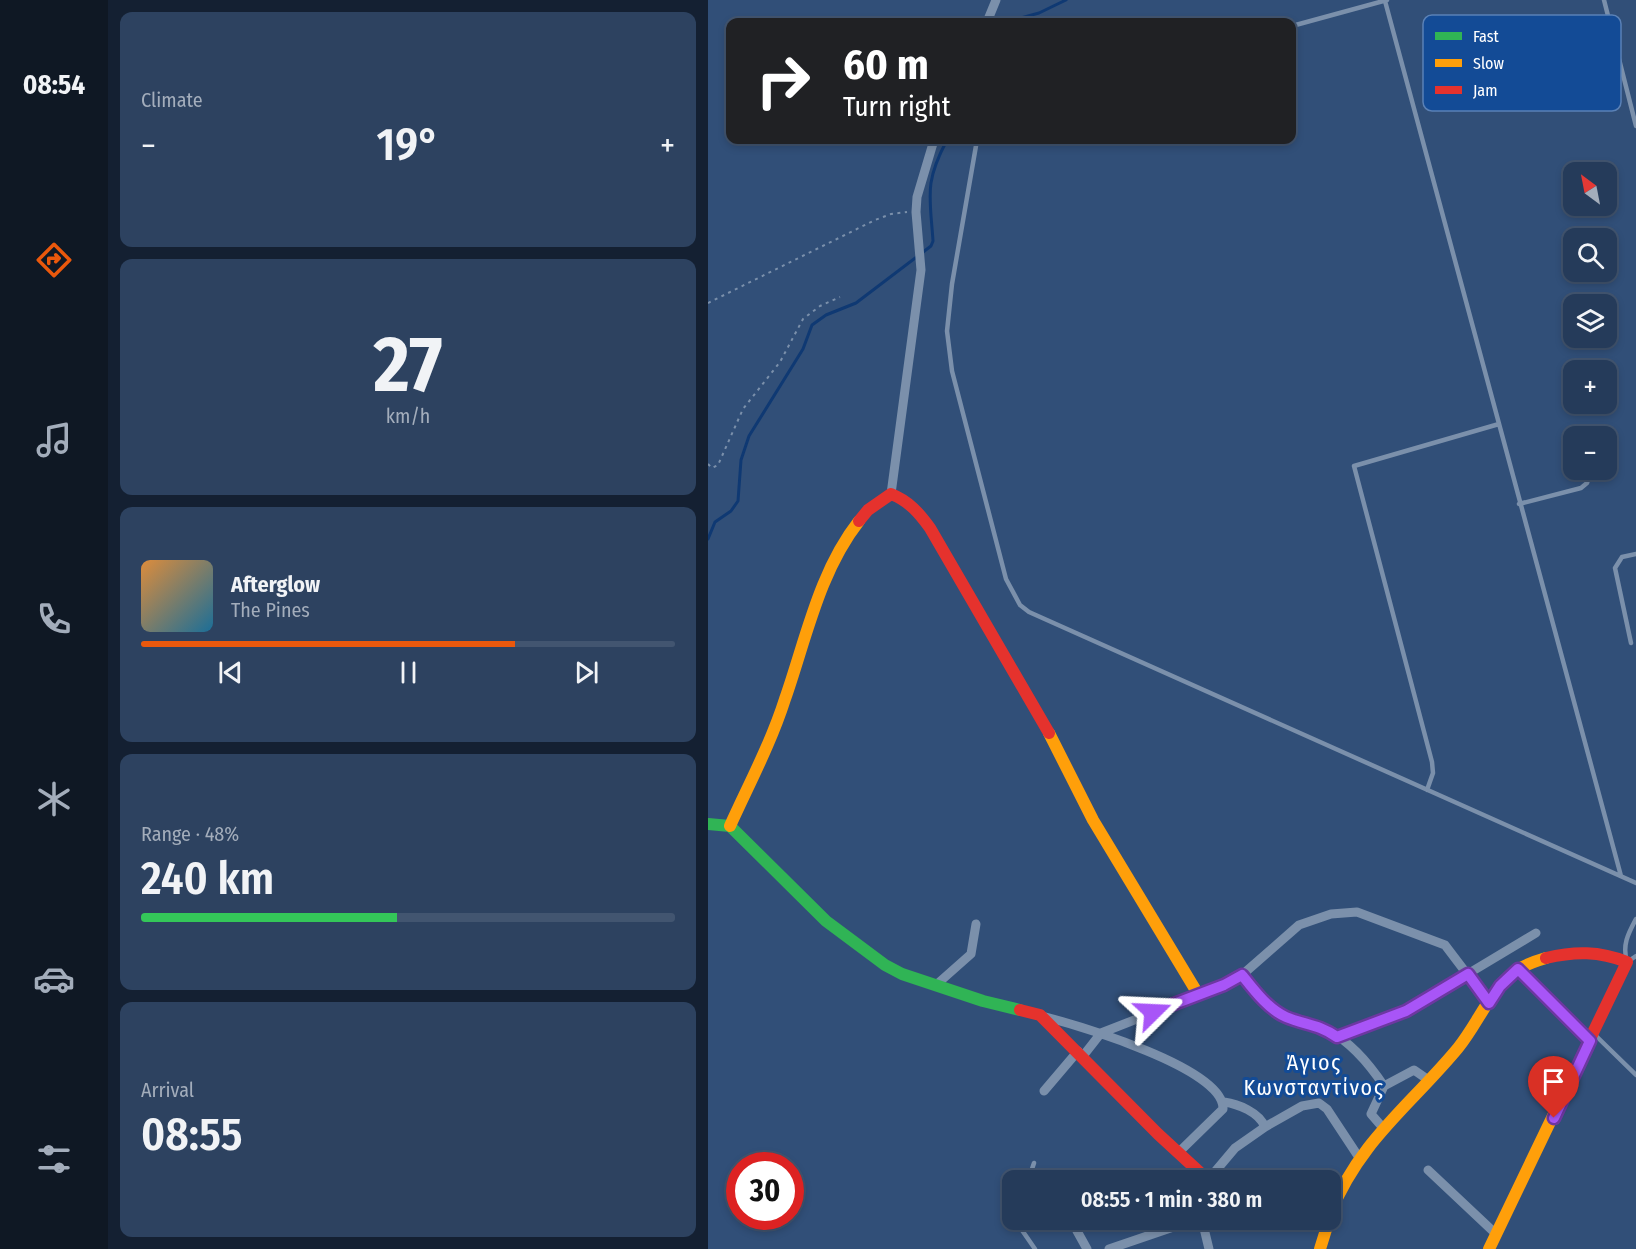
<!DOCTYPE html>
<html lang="en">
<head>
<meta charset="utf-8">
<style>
  :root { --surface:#253b5a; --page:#2d4260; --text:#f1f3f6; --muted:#a3adbb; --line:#425570; --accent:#ea580c }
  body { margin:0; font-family:"Fira Sans Condensed",sans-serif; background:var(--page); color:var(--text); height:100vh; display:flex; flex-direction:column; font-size:22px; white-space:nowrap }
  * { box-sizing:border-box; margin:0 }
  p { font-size:20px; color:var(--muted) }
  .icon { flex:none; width:33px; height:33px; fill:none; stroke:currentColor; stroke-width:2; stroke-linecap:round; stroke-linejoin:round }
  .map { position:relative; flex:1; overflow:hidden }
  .panel { display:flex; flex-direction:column; gap:12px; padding:12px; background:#142032; width:600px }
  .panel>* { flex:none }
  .banner { position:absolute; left:18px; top:18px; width:570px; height:126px; border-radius:12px; box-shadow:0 3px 9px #0003,0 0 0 2px var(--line); background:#202124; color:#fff; overflow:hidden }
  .needle { width:39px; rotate:328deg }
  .buttons { position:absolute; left:855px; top:162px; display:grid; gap:12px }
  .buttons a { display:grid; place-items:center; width:54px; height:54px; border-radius:12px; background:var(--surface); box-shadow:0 3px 9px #0003,0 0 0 2px var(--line); font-size:30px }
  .speed { position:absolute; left:18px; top:1152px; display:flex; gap:12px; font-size:30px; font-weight:700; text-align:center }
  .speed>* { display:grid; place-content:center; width:78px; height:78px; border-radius:50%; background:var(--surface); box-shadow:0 3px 9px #0003,0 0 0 2px var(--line); line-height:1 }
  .speed .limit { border:9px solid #d22; background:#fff; color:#111 }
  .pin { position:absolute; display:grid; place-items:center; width:51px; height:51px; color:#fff; margin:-62px -26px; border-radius:50% 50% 50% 0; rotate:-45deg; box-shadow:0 0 6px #0007 }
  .pin .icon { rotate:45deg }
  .me { position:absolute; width:66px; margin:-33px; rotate:69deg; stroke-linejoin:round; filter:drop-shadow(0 0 4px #0008) }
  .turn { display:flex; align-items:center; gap:21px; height:126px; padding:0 18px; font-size:27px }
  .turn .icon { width:78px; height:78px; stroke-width:2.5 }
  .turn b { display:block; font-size:42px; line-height:51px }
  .big { font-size:45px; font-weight:600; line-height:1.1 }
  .panel .tile { flex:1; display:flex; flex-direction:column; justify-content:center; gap:9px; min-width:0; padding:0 21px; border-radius:12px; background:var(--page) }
  .panel .dial { align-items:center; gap:0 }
  .dial b { font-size:78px; line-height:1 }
  .song { display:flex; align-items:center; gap:18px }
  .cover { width:72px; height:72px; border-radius:9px; background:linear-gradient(135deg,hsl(30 70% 55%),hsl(200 70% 35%)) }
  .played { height:6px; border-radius:3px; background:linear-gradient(90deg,var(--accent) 70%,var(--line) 70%) }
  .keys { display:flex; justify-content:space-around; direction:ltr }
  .heat { display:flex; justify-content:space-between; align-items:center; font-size:33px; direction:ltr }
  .charge { height:9px; border-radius:4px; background:linear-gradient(90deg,#34c759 48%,var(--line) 0) }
  .trip { position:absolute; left:294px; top:1170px; width:339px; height:60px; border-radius:12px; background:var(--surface); box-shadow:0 3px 9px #0003,0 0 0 2px var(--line); font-weight:600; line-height:60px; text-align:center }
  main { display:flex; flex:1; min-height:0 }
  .menu { display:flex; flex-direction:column; width:108px; justify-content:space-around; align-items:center; background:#0f1824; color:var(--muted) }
  .menu .icon { width:42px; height:42px }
  .menu .active { color:var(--accent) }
  .menu b { font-size:27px; color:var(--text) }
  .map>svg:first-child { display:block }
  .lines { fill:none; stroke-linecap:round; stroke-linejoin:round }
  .stream { stroke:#0f3973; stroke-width:3 }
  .path { stroke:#7b90ab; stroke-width:2; stroke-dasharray:3 4.5; stroke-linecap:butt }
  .lane { stroke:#7b90ab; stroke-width:4.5 }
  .street { stroke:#7b90ab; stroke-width:9 }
  .fast { stroke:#30b455; stroke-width:12 }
  .slow { stroke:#ff9f0a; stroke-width:12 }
  .jam { stroke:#e5322d; stroke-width:12 }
  .route-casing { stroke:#6d37a1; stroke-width:15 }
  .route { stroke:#a855f7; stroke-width:10 }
  .labels { text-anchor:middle; stroke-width:6; stroke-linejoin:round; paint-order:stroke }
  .quarter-label { font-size:22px; letter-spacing:1.5px; fill:#fff; stroke:#134b96 }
  .key { fill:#134b96; stroke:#5a81b6; stroke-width:1.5 }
  .key-label { font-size:16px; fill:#fff }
</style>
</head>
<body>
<main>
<nav class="menu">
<b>08:54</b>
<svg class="icon active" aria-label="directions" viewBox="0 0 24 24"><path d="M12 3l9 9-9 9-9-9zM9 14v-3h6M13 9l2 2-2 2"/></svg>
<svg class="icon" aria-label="music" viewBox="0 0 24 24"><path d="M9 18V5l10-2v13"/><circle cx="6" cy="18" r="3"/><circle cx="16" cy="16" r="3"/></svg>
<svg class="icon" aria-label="phone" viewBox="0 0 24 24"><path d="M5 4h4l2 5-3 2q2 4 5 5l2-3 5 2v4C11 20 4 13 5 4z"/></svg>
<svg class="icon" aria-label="climate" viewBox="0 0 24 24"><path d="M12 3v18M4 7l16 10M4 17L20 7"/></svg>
<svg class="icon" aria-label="car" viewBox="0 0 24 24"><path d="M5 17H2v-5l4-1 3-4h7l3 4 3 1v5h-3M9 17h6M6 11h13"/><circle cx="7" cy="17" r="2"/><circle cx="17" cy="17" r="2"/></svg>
<svg class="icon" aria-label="filters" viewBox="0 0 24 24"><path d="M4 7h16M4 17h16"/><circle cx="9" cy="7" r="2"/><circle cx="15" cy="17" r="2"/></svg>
</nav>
<section class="panel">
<div class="tile"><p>Climate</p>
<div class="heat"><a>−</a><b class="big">19°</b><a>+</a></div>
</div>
<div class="tile dial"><b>27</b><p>km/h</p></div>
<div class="tile">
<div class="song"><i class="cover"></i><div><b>Afterglow</b><p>The Pines</p></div></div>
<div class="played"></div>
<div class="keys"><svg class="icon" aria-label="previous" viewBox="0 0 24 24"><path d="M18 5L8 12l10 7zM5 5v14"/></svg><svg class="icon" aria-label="pause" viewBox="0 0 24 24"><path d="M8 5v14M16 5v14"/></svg><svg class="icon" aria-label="next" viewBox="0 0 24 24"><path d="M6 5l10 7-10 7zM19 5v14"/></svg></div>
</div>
<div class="tile"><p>Range · 48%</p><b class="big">240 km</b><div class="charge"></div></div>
<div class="tile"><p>Arrival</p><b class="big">08:55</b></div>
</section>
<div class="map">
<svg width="928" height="1249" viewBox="0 0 928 1249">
  <rect width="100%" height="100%" fill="#314f78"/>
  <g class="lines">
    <path class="stream" d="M298,22L331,13L358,0
      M0,539L7,522L23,511L30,501L33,460L41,436L95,349L104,325L118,315L148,303L223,246L225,241C222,196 216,183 239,140"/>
    <path class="path" d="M0,303L167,220L183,214L199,212
      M0,464L4,468L10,465L35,409L72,362L95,319L112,306L132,297"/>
    <path class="lane" d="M896,0L928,126
      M677,1L913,876
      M584,26L679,0
      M269,140L244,284L239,331L244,371L298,579L312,605L321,612L928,883
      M875,431L877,436
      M811,504L873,488L879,483L883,470
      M923,643L907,568L914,557L928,554
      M719,790L725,773L724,762L646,466L791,424
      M928,919C920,934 914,945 919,962L928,956
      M885,1033L928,1075
      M311,1180L323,1172L326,1163
      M304,1185C293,1194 297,1205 304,1216
      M307,1220L327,1249"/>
    <path class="street" d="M279,22L288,0
      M183,494L213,270L208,212L209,197L226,140
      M810,969L882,1040
      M534,975C546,990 560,1008 577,1016C591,1023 606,1024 621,1031C644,1043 662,1065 676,1086L663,1114L676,1129
      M228,985L263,954L268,924
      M334,1016C368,1025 517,1068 515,1109L470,1153
      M629,1037L698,1011L828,933
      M375,1056L393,1033L516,985L534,975L591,925L623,914L649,912L737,945L781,1003
      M676,1086L706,1070L719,1079
      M336,1091L370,1051
      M557,1127L594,1106L611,1103L619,1109L650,1156
      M720,1170L788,1234
      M500,1180L527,1148L557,1127C551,1112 530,1104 516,1102
      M368,1220L369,1231L379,1249
      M494,1220L501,1249
      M401,1249L486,1220"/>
    <path class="fast" d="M0,824L22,826L118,921L177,965L194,974L275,1001L312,1010"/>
    <path class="slow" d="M341,733L385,820L490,994
      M22,826C41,784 63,743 77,699C98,639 111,572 151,521
      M622,1214C652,1140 702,1106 750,1048C768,1026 780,996 801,976C811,967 824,962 838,958
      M612,1249L621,1220
      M781,1249L855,1095"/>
    <path class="jam" d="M151,521L160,510L183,494C201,501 211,513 222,528L341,733
      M838,958C867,951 891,951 919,962L855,1095
      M312,1010L332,1015L450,1134L500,1180"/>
  </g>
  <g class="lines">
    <g class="route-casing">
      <path id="route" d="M445,1012L516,985L534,975C546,990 560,1009 578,1017C597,1025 610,1024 629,1037L698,1011L760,974L781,1003L792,986L810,969L882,1041L846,1118"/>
    </g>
    <use href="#route" class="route"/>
  </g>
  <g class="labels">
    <g class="quarter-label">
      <text x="606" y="1070">Άγιος<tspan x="606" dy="25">Κωνσταντίνος</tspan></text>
    </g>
  </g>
  <rect x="715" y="15" width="198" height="96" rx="9" class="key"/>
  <rect x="727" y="32" width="27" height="8" fill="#30b455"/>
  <rect x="727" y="59" width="27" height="8" fill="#ff9f0a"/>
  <rect x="727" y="86" width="27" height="8" fill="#e5322d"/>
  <g class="key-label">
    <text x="765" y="42">Fast</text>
    <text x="765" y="69">Slow</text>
    <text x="765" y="96">Jam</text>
  </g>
</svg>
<div class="buttons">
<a><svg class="needle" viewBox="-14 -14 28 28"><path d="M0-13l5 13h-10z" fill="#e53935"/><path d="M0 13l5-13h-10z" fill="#a3adbb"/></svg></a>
<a><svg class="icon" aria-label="search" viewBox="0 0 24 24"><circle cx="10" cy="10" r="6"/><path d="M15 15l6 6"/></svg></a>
<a><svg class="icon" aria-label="layers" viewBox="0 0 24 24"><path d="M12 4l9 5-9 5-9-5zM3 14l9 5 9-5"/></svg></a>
<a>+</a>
<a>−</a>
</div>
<div class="speed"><div class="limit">30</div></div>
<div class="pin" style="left:846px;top:1118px;background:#d93025"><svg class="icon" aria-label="arrive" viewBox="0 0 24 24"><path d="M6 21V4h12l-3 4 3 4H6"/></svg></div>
<svg class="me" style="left:445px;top:1012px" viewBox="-20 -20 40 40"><path d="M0-17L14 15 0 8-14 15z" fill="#a855f7" stroke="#fff" stroke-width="4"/></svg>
<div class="trip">08:55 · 1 min · 380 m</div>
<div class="banner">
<div class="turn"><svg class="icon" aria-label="right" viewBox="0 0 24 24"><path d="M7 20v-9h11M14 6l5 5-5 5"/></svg><div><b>60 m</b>Turn right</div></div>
</div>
</div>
</main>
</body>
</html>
